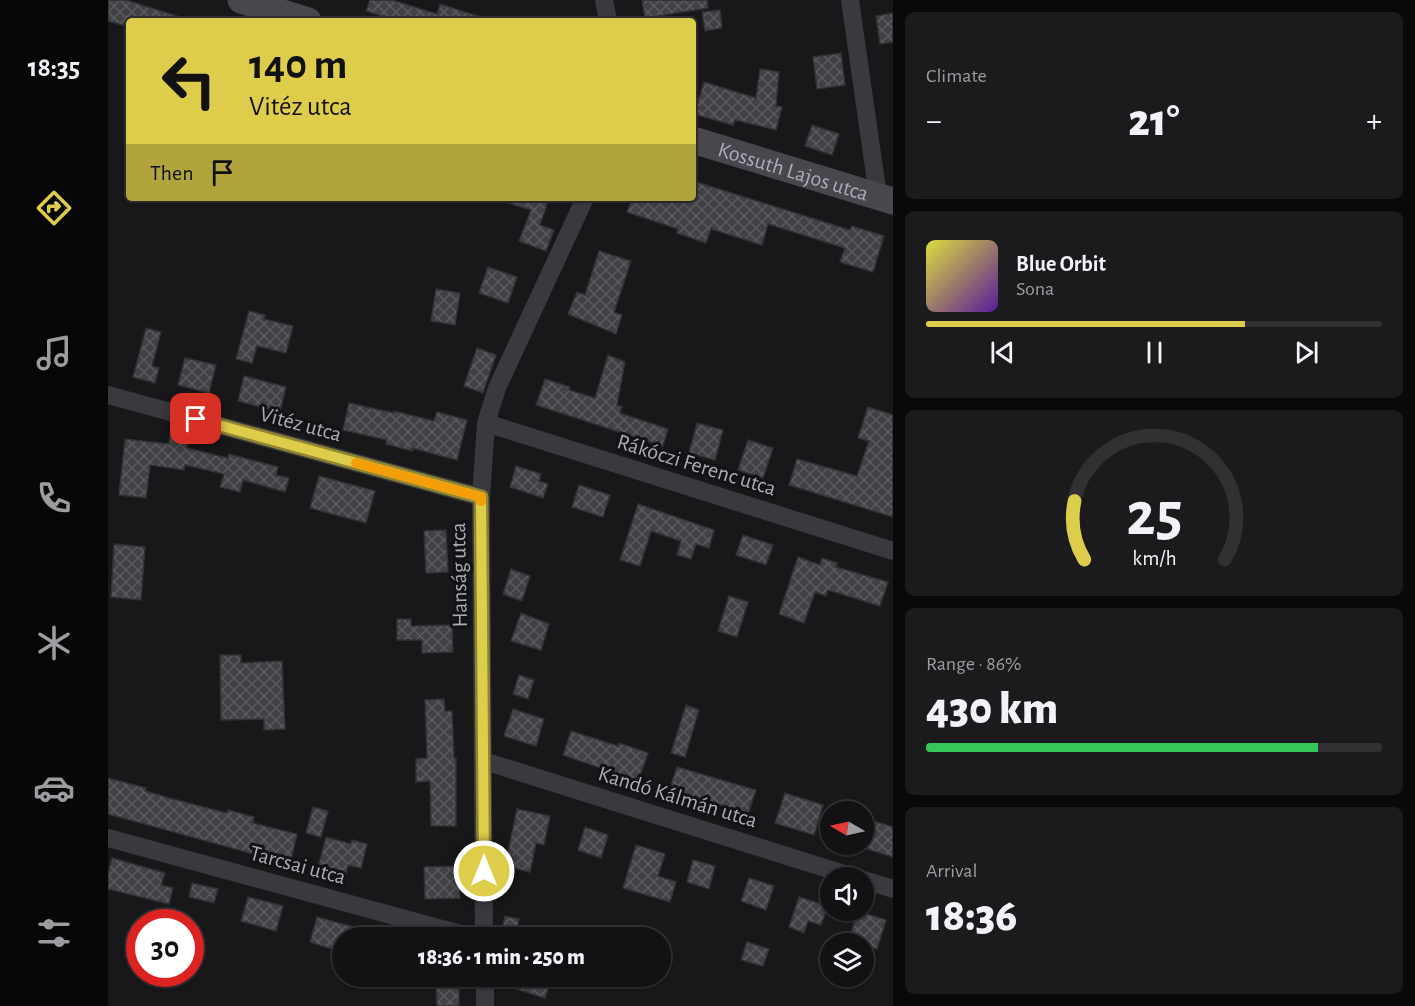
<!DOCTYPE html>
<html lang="en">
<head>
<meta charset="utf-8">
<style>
  :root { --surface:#121113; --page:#1b1a1c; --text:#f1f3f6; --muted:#9c9da0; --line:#313133; --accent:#decd4b }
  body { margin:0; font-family:"Alegreya Sans",sans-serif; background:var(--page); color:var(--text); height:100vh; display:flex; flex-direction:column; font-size:22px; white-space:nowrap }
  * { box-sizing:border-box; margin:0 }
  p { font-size:20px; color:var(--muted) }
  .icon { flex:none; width:33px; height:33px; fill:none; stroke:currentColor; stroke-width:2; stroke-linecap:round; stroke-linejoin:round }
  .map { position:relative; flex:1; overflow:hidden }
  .panel { display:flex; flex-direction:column; gap:12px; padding:12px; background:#0a090a; width:522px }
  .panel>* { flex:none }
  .banner { position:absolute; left:18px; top:18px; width:570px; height:183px; border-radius:6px; box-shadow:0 2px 4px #0004,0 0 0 2px var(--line); background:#decd4b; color:#111; overflow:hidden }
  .needle { width:39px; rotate:279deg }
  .tools { position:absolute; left:712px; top:801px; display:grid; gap:12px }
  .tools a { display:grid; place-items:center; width:54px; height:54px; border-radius:50%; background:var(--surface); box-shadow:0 2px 4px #0004,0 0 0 2px var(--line); font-size:30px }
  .speed { position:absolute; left:18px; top:909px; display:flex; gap:12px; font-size:30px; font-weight:700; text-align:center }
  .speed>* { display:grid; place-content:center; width:78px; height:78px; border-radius:50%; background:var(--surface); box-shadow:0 2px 4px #0004,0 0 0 2px var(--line); line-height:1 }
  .speed .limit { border:9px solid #d22; background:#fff; color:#111 }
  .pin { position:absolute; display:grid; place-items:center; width:51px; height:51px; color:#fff; margin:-26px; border-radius:12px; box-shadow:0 3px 9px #0006 }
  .me { position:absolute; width:66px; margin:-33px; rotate:0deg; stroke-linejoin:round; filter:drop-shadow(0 0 4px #0008) }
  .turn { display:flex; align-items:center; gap:21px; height:126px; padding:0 24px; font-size:27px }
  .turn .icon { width:78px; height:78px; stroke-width:2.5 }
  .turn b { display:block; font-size:42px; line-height:51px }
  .then { display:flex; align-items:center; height:57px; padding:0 24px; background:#0003; gap:12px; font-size:22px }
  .big { font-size:45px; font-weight:800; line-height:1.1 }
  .panel .card { flex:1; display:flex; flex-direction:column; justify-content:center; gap:9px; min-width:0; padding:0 21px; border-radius:9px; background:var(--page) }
  .panel .dial { align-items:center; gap:0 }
  .dial svg { height:156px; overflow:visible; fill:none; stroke:var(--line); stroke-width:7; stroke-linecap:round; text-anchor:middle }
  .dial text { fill:var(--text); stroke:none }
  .song { display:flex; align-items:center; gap:18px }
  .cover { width:72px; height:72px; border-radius:9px; background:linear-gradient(135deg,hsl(60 70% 55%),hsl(270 70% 35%)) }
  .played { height:6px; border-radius:3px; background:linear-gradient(90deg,var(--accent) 70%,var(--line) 70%) }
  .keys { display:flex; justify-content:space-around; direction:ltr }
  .heat { display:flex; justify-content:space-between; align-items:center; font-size:33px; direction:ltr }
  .charge { height:9px; border-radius:4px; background:linear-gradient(90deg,#34c759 86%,var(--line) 0) }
  .trip { position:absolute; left:224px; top:927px; width:339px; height:60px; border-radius:30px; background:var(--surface); box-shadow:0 2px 4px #0004,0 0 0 2px var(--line); font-weight:800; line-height:60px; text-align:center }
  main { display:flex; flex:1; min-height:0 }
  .menu { display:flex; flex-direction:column; width:108px; justify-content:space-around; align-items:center; background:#070708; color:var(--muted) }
  .menu .icon { width:42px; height:42px }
  .menu .active { color:var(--accent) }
  .menu b { font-size:27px; color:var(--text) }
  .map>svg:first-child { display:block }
  .building { fill:url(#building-cross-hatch); stroke:#323235; stroke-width:1.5 }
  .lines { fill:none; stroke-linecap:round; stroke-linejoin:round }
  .street { stroke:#39393e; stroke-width:18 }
  .secondary { stroke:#47474d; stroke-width:27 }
  .route-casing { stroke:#908531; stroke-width:15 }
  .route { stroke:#decd4b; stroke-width:10 }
  .slow { stroke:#f59e0b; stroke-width:10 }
  .labels { text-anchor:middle; stroke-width:6; stroke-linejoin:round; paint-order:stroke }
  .street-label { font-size:22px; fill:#abacb7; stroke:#131214 }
</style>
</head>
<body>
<main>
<nav class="menu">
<b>18:35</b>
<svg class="icon active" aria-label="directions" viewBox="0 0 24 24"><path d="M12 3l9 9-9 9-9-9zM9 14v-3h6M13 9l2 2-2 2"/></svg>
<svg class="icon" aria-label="music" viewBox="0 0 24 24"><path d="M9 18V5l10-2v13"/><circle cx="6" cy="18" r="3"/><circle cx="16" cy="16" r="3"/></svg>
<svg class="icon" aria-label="phone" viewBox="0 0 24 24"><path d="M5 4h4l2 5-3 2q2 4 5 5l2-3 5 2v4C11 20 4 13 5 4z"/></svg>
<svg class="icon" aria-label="climate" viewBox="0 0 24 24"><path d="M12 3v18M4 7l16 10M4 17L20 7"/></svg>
<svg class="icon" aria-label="car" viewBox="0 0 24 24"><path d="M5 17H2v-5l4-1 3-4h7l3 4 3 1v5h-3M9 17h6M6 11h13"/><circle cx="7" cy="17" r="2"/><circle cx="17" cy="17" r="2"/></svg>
<svg class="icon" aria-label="filters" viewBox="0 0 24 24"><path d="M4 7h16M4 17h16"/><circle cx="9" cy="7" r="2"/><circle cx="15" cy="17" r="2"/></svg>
</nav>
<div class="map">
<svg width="785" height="1006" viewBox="0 0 785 1006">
  <defs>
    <pattern id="building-cross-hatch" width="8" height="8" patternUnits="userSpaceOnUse" patternTransform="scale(1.5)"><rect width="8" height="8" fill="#424146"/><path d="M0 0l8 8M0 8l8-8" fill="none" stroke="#5b5a5e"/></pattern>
  </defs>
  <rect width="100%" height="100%" fill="#181719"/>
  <path class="building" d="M0,0H18L75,18L74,21H21V27L0,21Z
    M262,0H284L329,14L332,4L376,18V21H291L258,11Z
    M534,0H599L600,8L537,18Z
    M612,10L614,28L597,31L594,12Z
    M785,13V42L772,44L768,16Z
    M733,53L737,85L709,89L705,57Z
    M652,69L671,72L668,106L674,107L668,130L627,120L625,125L586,114L596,82L648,98Z
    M704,125L731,134L724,155L697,146Z
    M585,181L742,230L744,226L776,236L765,272L732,262L737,248L660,224L654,245L603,229L598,243L569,233L570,229L519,212L524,198H585Z
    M394,198H441L432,225L446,230L438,251L411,241L423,210L394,201Z
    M491,251L523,261L506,312L514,315L508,334L460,314L469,292L477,295Z
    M380,267L409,277L400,303L371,293Z
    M328,289L352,293L347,325L323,321Z
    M141,311L157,315L156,319L185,326L178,353L149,346L144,363L128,359Z
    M38,328L53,332L44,366L51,368L47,383L25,377Z
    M369,348L388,355L375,393L356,386Z
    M500,355L517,362L509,405L514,407L512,413L560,429L555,446L428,405L437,379L462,387L461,390L487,398Z
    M77,358L108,365L101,393L70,385Z
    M136,376L178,387L172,412L130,401Z
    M241,403L286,413V411L326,421L329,412L359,420L349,460L304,448V451L278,444L279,440L235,430Z
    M760,407L785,415V517L681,485L689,459L749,476L761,441L750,438Z
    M589,423L615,430L607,460L581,453Z
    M62,435L81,437L79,448L120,458L121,454L170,467L168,475L181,478L177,492L135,480L132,492L112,487L116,474L77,465L76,470L42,465L38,498L11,495L17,439L61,444Z
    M640,440L665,448L655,478L630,470Z
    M408,466L433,474L431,481L440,484L435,498L402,487Z
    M211,476L267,491L258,523L202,508Z
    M471,485L502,495L495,517L464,507Z
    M530,504L606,530L601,548L588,544L583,559L569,555L573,541L543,531L532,566L512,560Z
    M338,530L340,572L318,573L316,531Z
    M635,535L665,545L658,565L628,555Z
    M6,544L37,547L33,600L3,597Z
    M690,557L712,565L714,558L729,563L728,567L780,582L772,606L720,590L718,596L707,592L696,623L671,614Z
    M403,569L422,576L414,601L395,594Z
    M621,596L640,602L629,637L610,631Z
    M413,613L441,624L433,650L403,641Z
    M289,619H303V626L344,625L345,652L314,653V640H289Z
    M112,655H133V663L174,661L177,729L156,730V719L113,720Z
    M411,675L426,680L420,699L405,694Z
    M336,699L337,711H344L346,758H348V826H323L322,781L308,782V759L319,758L317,700Z
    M578,705L591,710L577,757L563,753Z
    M405,709L436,719L428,746L396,736Z
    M463,731L510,746L511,743L540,753L530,781L455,755Z
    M569,767L648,790L640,814L596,799V801L561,791Z
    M0,778L38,788L37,791L65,799L119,813L120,810L146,817L145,823L189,834L182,864L0,814Z
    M677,793L715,805L706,835L667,823Z
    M205,807L220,811L213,837L198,833Z
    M409,809L442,816L436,845L428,843L422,872L397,866Z
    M756,818L785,827V857L756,848Z
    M477,827L500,835L493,858L470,850Z
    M218,837L243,844L244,840L259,844L253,868L240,865L237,878L209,871Z
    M528,845L557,854L550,876L568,882L562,902L515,888Z
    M4,858L57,873L53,885L65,888L61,904L0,889V873Z
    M585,860L607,866L601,889L579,882Z
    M351,866L352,898L317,899L316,867Z
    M641,878L666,886L658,910L633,901Z
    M84,883L110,889L106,903L81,897Z
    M140,897L175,906L168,931L133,921Z
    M691,897L720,906L713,925L700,921L696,933L681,927Z
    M750,911L778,920L769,949L741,940Z
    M397,916L411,919L408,933L394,930Z
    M209,917L268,933V938H230L227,950L202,942Z
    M639,942L661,949L655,966L633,960Z
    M412,976H444L437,998L408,989Z
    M328,980H351V1006H329Z"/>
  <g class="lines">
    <path class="street" d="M496,0L500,21
      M742,0L770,196
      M0,395L373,497
      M378,423L785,551
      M376,761L749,878
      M0,838L367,938
      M756,880L785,889
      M376,938L373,497L378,423L389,388L477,198
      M377,976V1006"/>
    <g class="secondary">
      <path d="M133,0L200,21"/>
      <path id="s1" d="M585,140L785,201"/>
    </g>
  </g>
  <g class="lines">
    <g class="route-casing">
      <path id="route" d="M88,419L373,497L376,871"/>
    </g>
    <use href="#route" class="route"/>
    <path class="slow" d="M248,463L373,497V501"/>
  </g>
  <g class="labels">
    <g class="street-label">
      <text dy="8" stroke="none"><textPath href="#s1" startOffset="105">Kossuth Lajos utca</textPath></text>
      <text transform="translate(193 423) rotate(15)" y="8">Vitéz utca</text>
      <text transform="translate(589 464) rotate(17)" y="8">Rákóczi Ferenc utca</text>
      <text transform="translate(350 575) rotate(-91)" y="8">Hanság utca</text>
      <text transform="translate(570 796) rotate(17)" y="8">Kandó Kálmán utca</text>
      <text transform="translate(190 864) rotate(15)" y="8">Tarcsai utca</text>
    </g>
  </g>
</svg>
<div class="tools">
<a><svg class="needle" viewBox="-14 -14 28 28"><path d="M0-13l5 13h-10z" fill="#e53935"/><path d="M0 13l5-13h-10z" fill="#9c9da0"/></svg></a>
<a><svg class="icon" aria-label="sound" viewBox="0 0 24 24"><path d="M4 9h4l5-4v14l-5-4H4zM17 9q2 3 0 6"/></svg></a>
<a><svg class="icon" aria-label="layers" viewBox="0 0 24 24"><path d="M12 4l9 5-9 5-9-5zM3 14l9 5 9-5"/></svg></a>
</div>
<div class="speed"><div class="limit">30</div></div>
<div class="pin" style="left:88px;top:419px;background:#d93025"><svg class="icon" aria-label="arrive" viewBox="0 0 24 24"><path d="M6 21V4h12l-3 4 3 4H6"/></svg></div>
<svg class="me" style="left:376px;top:871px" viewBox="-20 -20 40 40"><circle r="17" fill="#decd4b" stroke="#fff" stroke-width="3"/><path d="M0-11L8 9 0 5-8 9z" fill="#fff"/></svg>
<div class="trip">18:36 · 1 min · 250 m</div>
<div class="banner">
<div class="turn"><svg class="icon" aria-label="left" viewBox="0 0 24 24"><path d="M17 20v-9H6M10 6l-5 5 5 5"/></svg><div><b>140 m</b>Vitéz utca</div></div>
<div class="then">Then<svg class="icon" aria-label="arrive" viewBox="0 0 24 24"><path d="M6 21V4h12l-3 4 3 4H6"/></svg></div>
</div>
</div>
<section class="panel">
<div class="card"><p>Climate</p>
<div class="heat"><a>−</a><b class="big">21°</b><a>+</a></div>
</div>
<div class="card">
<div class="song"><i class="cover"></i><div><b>Blue Orbit</b><p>Sona</p></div></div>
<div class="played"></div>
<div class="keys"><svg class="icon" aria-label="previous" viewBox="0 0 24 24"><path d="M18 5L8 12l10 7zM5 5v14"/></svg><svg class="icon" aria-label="pause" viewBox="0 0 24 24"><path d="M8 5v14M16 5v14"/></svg><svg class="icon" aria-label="next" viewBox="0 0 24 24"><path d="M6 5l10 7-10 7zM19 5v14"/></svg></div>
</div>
<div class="card dial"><svg viewBox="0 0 100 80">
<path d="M14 69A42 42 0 1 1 86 69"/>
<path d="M14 69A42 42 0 0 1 9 39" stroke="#decd4b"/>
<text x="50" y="56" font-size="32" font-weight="700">25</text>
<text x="50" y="72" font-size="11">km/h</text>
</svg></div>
<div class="card"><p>Range · 86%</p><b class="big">430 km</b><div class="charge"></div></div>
<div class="card"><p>Arrival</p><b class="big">18:36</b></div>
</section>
</main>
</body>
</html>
